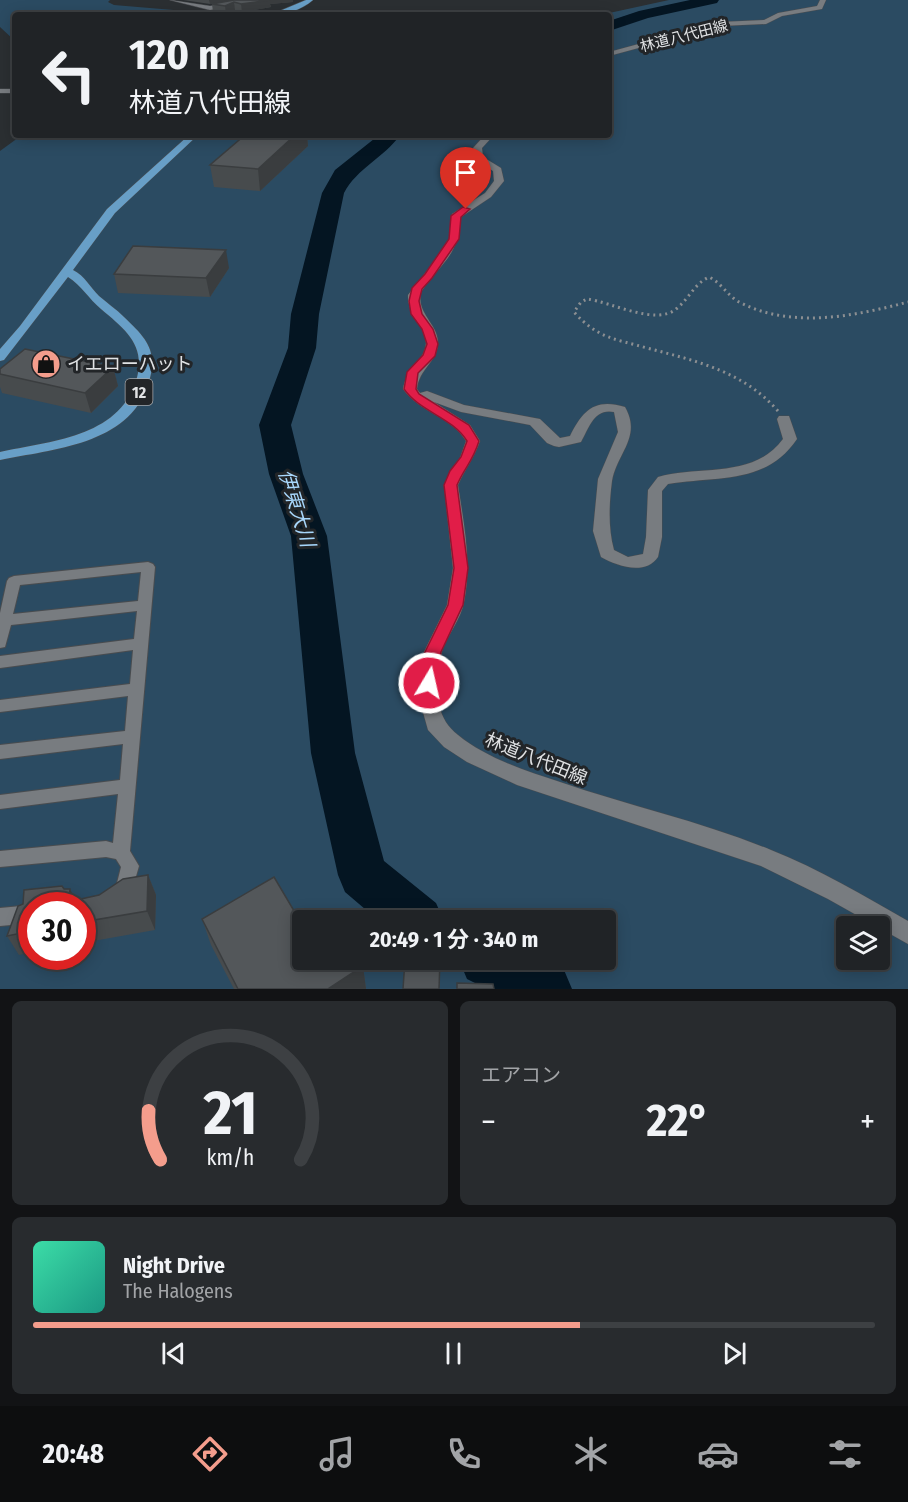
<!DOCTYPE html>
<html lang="ja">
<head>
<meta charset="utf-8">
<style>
  :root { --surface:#202326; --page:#282b2e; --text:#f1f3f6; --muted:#a2a4a7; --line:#3d4043; --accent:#f49d8c }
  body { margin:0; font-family:"Fira Sans Condensed","Noto Sans JP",sans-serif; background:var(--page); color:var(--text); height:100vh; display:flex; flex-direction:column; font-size:22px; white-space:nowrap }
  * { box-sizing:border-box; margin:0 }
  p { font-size:20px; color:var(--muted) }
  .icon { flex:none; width:33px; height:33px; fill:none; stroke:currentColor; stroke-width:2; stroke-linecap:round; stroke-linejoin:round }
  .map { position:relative; height:989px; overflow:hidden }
  .sheet { display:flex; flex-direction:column; gap:12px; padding:12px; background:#121315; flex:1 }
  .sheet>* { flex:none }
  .banner { position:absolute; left:12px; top:12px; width:600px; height:126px; border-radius:6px; box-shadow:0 3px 15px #0003,0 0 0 2px var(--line); background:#202326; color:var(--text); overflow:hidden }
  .tools { position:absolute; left:836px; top:916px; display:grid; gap:12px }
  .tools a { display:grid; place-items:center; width:54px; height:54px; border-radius:6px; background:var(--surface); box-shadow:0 3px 15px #0003,0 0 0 2px var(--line); font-size:30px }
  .speed { position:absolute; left:18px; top:892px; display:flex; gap:12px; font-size:30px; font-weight:700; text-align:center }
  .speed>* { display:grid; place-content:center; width:78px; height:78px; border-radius:50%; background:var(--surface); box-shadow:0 3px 15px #0003,0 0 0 2px var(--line); line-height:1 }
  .speed .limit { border:9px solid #d22; background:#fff; color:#111 }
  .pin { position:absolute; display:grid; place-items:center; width:51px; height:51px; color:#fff; margin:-62px -26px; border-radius:50% 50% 50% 0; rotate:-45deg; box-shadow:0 0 6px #0007 }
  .pin .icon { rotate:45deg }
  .me { position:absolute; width:66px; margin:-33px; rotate:9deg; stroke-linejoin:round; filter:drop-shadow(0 0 4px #0008) }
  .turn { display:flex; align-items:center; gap:21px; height:126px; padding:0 18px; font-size:27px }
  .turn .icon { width:78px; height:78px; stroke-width:2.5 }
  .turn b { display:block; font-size:42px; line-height:51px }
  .big { font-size:45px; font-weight:700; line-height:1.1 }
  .sheet .card { flex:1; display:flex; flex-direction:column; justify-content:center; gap:9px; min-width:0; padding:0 21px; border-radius:9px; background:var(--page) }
  .sheet .dial { align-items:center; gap:0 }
  .dial svg { height:156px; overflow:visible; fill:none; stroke:var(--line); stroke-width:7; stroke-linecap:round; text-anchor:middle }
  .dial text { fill:var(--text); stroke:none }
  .song { display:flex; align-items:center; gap:18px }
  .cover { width:72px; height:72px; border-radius:9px; background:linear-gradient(135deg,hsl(160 70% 55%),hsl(170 70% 35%)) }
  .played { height:6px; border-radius:3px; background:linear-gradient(90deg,var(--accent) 65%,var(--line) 65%) }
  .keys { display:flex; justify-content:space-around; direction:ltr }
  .heat { display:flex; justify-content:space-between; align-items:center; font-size:33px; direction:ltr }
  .sheet .tiles { flex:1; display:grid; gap:12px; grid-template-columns:1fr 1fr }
  .card:last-child { grid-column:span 2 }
  .trip { position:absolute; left:292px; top:910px; width:324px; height:60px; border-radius:6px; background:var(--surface); box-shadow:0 3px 15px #0003,0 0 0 2px var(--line); font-weight:700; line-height:60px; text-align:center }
  .tabs { display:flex; height:96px; justify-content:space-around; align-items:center; background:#0d0e0f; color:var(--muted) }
  .tabs .icon { width:42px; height:42px }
  .tabs .current { color:var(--accent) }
  .tabs b { font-size:27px; color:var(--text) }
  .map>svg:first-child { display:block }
  .green { fill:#2b4b62; fill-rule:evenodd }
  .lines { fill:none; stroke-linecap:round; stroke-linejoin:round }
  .river { fill:#041522; fill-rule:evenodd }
  .lane-casing { stroke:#494c4f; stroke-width:2 }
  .street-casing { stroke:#494c4f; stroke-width:1 }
  .primary-casing { stroke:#494c4f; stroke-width:1 }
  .path { stroke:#8c8f92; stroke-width:3; stroke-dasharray:2 4; stroke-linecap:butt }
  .lane { fill:#787c80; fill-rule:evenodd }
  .street { fill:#787c80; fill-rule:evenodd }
  .primary { fill:#689fc7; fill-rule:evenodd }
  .wall { fill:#474b4d }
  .shaded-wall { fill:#3a3d3f }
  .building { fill:#53575a; stroke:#3a3d3f; stroke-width:1.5 }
  .route { fill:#e11d48; stroke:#92132f; stroke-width:1.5 }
  .labels { text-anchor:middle; stroke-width:6; stroke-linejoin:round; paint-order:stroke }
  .far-street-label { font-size:15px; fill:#e0e2e4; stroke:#222528 }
  .shield { fill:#222528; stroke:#a7a9ac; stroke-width:1.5 }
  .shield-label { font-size:16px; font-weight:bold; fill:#e0e2e4 }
  .poi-label { font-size:18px; fill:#e0e2e4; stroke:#222528; text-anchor:start }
  .street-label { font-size:18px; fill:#e0e2e4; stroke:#222528 }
  .water-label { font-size:20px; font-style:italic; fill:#a7d6fb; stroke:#222528 }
</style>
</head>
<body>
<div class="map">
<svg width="908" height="989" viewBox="0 0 908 989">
  <rect width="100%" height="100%" fill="#2b2f32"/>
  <path class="green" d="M110,0L108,2L114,5L233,15H15V41L0,27V0Z
    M669,0H908V989H0V151L22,135H609V15H600ZM32,906H82V957H32ZM303,921H606V960H303ZM846,927H879V960H846Z"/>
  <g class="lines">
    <path class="river" d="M690,0H719L717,3L648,18L609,31V21L639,11Z
      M379,135H400C384,158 357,168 344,193L319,314L316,348L291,425L303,474L327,536L355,753L384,861L436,903L444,921H379L345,892L338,875L311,753L291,536L269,474L259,425L288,348L291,314L322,193L335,170Z
      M459,960H544L564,970L572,989H487L467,979Z"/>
    <g class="lane-casing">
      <path id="lane" d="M148,562L153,564L155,567L130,851L139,866L130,897L124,899L118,897L115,891L121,867L116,859L106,857L0,867V851L106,841L113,843L118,794L0,809V795L120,780L123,744L0,759V745L125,731L128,696L0,712V700L130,684L133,650L0,668V656L134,639L137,611L11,625L5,647L0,648V613L7,581L9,578L14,576ZM141,572L138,601L13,614L20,585Z
        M32,905L34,906H32V923L0,926V908Z"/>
    </g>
    <g class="street-casing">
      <path id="street" d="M170,0L210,6L260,0L210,10Z
        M820,0H826L822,9L782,16L766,24L721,26L686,39L657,43L609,56V52L657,39L683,36L720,22L764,20L778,13L817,6Z
        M0,89H15V93H0Z
        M485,135H494L482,148L483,157L501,168L504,181L491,197L461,217C458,258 441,262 421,292C416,314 439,324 438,344C437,362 419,369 417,389L420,393L427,391L464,405L540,419L560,438L570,436C583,410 595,398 625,407C642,437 617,453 612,481C609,504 608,528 614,550L628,557L643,554L646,537L648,490L658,477C700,465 754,479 783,439L777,419L779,416H789L797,439C766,485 717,476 668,484L662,491V537L658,557C645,576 617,566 601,557L593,531L598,479L618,432L614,412C594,408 589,428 581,442L559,447L554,446L547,443L530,425L461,412L434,402L470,425L480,441C474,458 465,469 458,485C464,525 472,562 464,602C461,619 448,634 442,651C437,667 437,689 439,705C442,718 448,727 458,735C486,758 526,771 560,782C630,806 703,822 771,850C819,869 864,896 908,921V944L828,899L761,866L517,785L467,762L444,747L428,730L421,705L420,683L424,652L447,605L453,568L444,485L450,471L460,458L466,441C452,417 419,412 403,389C406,369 425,361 426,343C426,325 407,314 408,295L444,249L449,239L452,214L485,193L494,181L493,171L474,158L473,148Z"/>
    </g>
    <g class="primary-casing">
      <path id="primary" d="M306,0H313C302,10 284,15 270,15Z
        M189,135H198L115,213L73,270C85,276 90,287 99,296C107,303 116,309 124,317C147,339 159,351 148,385C128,445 53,449 0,460V452C49,441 118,438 136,381C147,346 126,330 101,309C89,299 81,285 68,277L4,360L0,361V349L20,326L107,209Z"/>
    </g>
    <path class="path" d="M778,411C743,371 696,361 647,348C615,339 597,338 574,312L581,302L587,299C611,302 656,326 676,309C689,299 694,284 709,277C722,283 728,297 741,303C793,329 855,316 908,302"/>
    <use href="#lane" class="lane"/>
    <use href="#street" class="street"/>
    <use href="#primary" class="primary"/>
  </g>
  <path class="wall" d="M183,0H293V2L270,4L271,7L242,12L235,10L226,14L213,12L212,4L223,2L210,4Z
    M245,135H307L308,146L260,191L214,187L210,165Z
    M229,268L210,297L118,293L114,274Z
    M113,367L118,386L91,413L2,393L0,387V369Z
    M148,875L156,895L155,930L82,943V906H32V952L19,955L7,936L18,906L23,904L24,890L62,886L64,889H70L75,900L99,895L123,879Z
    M202,919L303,960L363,966L366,989H234L211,945Z"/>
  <path class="shaded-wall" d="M209,0H241L210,4Z
    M264,0H293V2L270,4L271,7L242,12L241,4Z
    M234,2L235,10L226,14L225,6Z
    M295,135H307L308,146L260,191L258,169Z
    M226,250L229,268L210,297L206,278Z
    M113,367L118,386L91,413L85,393Z
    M148,875L156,895L155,930L147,911Z
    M70,889L79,906L69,898Z
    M363,966L366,989H328Z"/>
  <path class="building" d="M234,0H270L241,4L234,2L225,6L212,4Z
    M245,135H295L258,169L210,165Z
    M133,246L226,250L206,278L114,274Z
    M25,349L113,367L85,393L0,374V369Z
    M148,875L147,911L82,922V906H32V931L7,936L18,906L23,904L24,890L62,886L64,889H70L69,898L72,901L99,895L123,879Z
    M274,877L303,926V960H359L363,966L328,989H238L202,919Z
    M331,915L335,921H321Z
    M405,960H440L439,989H403Z
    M457,983L493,984L494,989H457Z"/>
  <path class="route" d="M463,207L470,209L461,217L459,239L432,278L422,289L419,301L422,314L433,329L438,344L435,356L418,373L416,389L419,394L469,425L479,441C473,461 465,467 457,485L468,568L463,605L441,652L434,688L429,689L423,688L420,683L425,652L448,605L454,568L444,485L450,471L461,457L467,441C452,417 420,412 404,389L407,372L423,355L427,344L422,329L411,314L409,301L412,288L425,274L449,239L451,216Z"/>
  <defs>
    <g id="shop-disc" transform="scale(1.5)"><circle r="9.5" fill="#f49d8c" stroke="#222528"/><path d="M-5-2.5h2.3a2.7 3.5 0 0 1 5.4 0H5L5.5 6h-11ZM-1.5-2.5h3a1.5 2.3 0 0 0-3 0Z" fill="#111"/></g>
  </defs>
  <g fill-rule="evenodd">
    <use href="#shop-disc" x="46" y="364"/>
  </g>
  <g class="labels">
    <g class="far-street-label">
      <text transform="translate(684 36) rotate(-14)" y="5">林道八代田線</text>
    </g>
    <rect class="shield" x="125.5" y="379" width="27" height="26" rx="4.5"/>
    <g class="shield-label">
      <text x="139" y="398">12</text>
    </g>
    <g class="poi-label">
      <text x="67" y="370">イエローハット</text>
    </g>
    <g class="street-label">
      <text transform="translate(536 759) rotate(22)" y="6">林道八代田線</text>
    </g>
    <g class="water-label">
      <text transform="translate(297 508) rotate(73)" y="7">伊東大川</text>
    </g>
  </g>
</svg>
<div class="tools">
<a><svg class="icon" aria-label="layers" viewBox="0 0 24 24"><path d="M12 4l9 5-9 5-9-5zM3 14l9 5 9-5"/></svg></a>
</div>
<div class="speed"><div class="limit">30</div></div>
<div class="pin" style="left:466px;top:209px;background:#d93025"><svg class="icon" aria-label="arrive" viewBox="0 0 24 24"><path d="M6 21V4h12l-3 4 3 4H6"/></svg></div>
<svg class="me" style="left:429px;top:683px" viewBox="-20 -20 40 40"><circle r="17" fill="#e11d48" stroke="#fff" stroke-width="3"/><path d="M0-11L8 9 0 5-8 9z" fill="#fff"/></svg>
<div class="trip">20:49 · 1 分 · 340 m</div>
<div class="banner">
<div class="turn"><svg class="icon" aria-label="left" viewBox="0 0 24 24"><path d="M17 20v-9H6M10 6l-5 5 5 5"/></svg><div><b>120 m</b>林道八代田線</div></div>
</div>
</div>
<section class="sheet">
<div class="tiles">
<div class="card dial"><svg viewBox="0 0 100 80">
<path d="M14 69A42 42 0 1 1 86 69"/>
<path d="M14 69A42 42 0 0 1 8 44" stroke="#f49d8c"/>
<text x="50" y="56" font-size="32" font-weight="700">21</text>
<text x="50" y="72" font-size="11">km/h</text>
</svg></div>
<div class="card"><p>エアコン</p>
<div class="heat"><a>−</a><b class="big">22°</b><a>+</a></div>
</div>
<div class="card">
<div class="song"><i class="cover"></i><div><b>Night Drive</b><p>The Halogens</p></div></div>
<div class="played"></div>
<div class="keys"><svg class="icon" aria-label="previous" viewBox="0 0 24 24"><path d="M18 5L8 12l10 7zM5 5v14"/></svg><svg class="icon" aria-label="pause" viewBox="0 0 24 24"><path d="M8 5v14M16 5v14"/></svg><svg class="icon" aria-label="next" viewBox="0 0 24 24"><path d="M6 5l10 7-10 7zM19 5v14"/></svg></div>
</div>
</div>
</section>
<nav class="tabs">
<b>20:48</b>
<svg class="icon current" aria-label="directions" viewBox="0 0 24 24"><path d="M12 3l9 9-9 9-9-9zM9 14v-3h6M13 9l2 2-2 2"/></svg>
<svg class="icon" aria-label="music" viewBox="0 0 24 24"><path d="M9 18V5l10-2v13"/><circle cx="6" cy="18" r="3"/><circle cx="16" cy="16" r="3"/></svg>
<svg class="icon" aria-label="phone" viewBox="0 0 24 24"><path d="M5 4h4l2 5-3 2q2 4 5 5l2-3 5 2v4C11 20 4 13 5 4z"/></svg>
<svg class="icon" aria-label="climate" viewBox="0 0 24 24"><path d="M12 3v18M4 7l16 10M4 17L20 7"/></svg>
<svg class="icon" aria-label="car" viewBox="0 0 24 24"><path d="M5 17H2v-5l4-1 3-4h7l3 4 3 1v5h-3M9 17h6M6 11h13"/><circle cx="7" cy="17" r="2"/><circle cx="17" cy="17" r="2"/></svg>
<svg class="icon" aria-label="filters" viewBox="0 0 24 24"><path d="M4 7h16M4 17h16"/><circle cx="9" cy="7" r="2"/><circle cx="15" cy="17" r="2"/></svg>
</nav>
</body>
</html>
